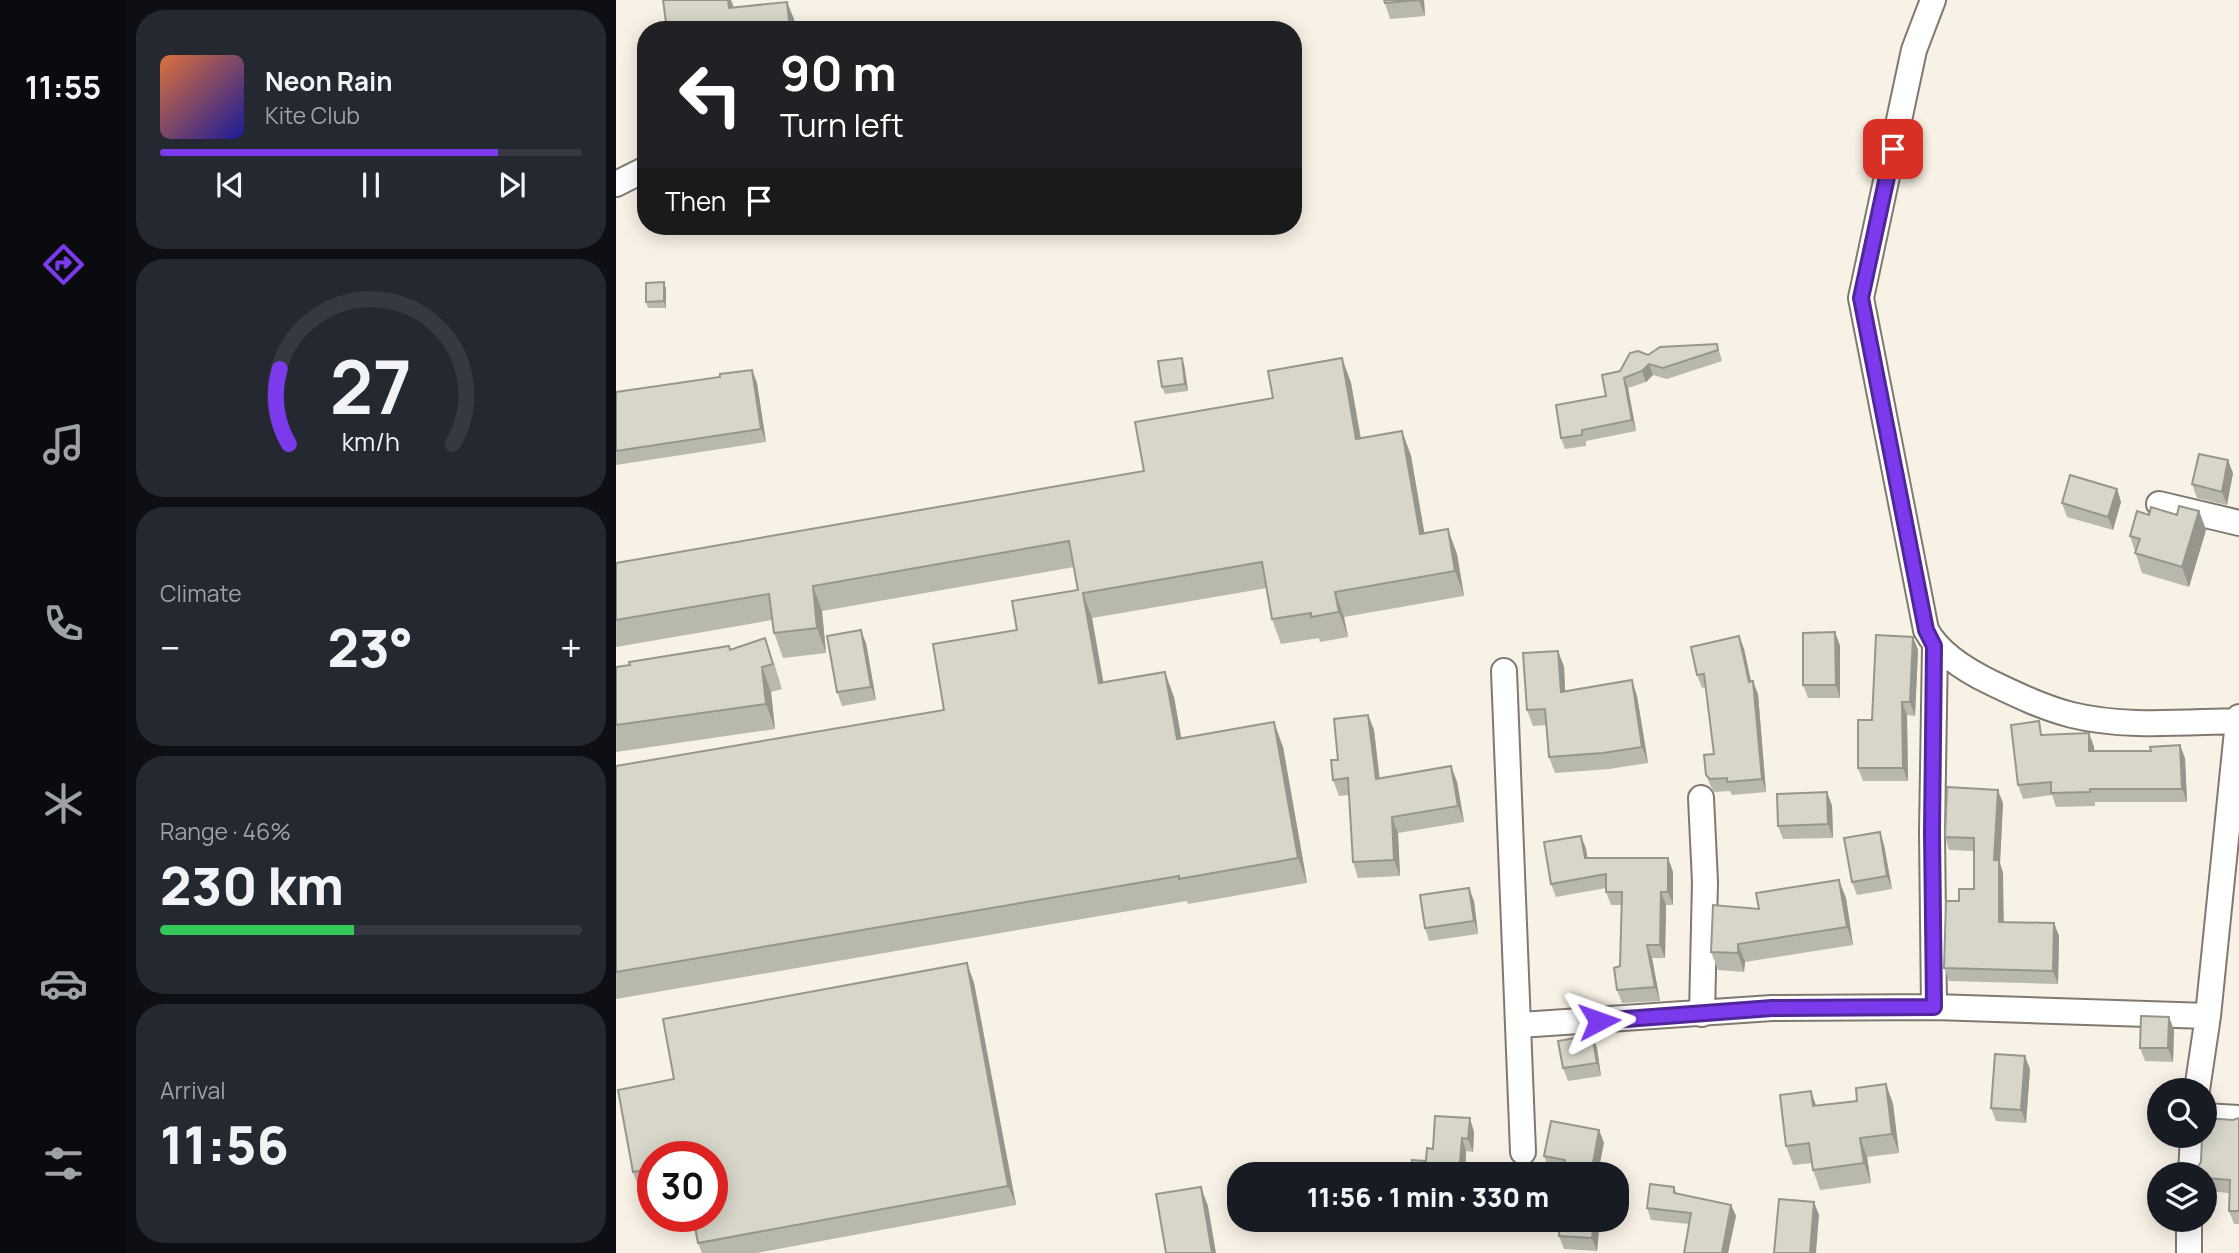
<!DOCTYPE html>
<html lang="en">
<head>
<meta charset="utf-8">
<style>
  :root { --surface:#171b24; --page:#242831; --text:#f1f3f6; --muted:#9ea1a6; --line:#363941; --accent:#7c3aed }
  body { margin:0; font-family:Manrope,sans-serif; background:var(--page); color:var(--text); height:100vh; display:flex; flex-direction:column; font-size:26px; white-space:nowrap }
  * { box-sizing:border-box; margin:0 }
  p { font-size:23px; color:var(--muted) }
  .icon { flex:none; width:38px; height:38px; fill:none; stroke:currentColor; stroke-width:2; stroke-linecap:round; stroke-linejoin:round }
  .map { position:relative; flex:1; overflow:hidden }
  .side { display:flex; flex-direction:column; gap:10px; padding:10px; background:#0d0f14; width:490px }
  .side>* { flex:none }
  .banner { position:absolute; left:21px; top:21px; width:665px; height:214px; border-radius:28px; box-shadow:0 4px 18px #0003; background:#202124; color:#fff; overflow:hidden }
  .buttons { position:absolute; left:1531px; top:1078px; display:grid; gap:14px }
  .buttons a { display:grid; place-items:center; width:70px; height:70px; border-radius:50%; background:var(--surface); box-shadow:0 4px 18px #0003; font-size:35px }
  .speed { position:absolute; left:21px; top:1141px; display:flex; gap:14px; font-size:35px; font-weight:700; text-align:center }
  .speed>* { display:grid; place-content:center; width:91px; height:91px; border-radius:50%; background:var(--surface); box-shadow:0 4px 18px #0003; line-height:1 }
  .speed .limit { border:10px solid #d22; background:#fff; color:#111 }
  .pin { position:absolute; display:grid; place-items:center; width:60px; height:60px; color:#fff; margin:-30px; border-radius:14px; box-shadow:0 4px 10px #0006 }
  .me { position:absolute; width:77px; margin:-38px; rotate:86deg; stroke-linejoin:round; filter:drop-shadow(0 0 5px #0008) }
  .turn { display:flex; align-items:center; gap:24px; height:147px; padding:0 28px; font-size:32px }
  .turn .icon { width:91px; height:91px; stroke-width:2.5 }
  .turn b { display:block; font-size:49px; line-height:60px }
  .then { display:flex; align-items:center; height:66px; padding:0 28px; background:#0003; gap:14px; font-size:26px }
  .big { font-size:52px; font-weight:800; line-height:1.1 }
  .side .card { flex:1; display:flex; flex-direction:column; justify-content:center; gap:10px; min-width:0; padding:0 24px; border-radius:28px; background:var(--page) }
  .side .dial { align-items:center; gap:0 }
  .dial svg { height:182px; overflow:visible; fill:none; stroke:var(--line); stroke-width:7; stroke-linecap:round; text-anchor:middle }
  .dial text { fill:var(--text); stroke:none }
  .song { display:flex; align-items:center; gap:21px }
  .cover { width:84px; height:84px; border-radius:10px; background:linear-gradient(135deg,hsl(20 70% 55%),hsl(240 70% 35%)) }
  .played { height:7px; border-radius:4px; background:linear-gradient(90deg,var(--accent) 80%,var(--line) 80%) }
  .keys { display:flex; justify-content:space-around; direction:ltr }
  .heat { display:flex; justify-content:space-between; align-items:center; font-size:38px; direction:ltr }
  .charge { height:10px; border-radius:5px; background:linear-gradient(90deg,#34c759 46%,var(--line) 0) }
  .trip { position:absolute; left:611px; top:1162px; width:402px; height:70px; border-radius:28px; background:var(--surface); box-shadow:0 4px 18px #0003; font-weight:800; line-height:70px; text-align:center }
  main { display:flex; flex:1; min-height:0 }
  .dock { display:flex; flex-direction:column; width:126px; justify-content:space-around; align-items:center; background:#090b0e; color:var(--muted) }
  .dock .icon { width:49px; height:49px }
  .dock .current { color:var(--accent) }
  .dock b { font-size:32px; color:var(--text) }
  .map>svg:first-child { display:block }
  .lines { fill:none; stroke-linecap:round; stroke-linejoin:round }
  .minor-casing { stroke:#80796f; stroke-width:28 }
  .minor { stroke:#fff; stroke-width:24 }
  .wall { fill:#b9b8ad }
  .shaded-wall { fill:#96968d }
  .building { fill:#d7d6c9; stroke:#96968d; stroke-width:2 }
  .route-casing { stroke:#51269a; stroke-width:18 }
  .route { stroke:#7c3aed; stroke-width:12 }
</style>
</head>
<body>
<main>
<nav class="dock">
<b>11:55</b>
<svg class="icon current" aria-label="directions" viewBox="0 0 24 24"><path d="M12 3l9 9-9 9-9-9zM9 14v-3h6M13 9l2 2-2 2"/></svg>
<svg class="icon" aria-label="music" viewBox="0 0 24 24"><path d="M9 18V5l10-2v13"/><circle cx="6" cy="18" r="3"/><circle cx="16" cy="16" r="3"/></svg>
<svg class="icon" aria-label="phone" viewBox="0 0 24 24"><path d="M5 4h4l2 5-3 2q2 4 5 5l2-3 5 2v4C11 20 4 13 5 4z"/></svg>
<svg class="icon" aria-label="climate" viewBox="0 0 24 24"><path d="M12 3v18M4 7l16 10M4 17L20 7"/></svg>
<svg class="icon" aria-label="car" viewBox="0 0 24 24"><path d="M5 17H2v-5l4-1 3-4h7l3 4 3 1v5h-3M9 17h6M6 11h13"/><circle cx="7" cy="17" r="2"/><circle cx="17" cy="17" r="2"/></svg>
<svg class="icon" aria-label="filters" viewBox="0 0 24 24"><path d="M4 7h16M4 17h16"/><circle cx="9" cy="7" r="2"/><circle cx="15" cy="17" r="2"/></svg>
</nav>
<section class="side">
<div class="card">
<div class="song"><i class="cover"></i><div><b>Neon Rain</b><p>Kite Club</p></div></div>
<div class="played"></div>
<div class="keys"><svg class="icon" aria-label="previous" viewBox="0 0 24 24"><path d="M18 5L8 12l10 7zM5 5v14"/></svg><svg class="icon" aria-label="pause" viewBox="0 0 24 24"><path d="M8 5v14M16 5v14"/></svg><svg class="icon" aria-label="next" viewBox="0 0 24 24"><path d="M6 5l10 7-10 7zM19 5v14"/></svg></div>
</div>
<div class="card dial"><svg viewBox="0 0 100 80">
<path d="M14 69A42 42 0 1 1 86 69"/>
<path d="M14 69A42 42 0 0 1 10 36" stroke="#7c3aed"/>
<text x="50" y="56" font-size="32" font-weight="700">27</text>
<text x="50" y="72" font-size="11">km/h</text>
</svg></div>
<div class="card"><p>Climate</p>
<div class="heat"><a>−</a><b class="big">23°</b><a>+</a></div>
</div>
<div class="card"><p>Range · 46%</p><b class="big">230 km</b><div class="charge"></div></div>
<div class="card"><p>Arrival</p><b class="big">11:56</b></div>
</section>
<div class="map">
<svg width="1623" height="1253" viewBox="0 0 1623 1253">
  <rect width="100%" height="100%" fill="#f8f1e5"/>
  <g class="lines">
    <g class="minor-casing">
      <path id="minor" d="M1317,0L1298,50L1245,298L1310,630C1323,654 1351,671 1376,683C1401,695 1428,708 1456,715C1509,728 1567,722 1622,721L1623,717
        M0,184L30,169
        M1543,504L1623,523
        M888,671L907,1152
        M1085,798L1089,882L1086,1014
        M1318,1007L1316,832L1319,646
        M904,1025L1156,1008L1318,1007L1592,1016
        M1581,1090L1592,1016L1622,721
        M1589,1116L1623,1118
        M1575,1174L1577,1136
        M1573,1220V1253"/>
    </g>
    <use href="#minor" class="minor"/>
  </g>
  <path class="wall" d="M768,0H808L809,16L774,19Z
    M48,282L50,289V308H32L30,302Z
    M1101,344L1106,361L1051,379L1037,375L1030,382L1012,388L1020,431L970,441V446L949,449L945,438L990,396L1004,371L1032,355Z
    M726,358L735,383L745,438L786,431L795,456L808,533L841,554L848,596L728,617L732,637L704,642L703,638L665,644L656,619L651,588L476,618L487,682L558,697L565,738L667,747L691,883L572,904L571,901L0,999V766L328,710L401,630L462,590L458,567L206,611L210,653L167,658L158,633L156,620L0,647V563L528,471Z
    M568,364L572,391L549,394L546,387Z
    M136,370L141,383L150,442L0,465V392L104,377Z
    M1617,473L1611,505L1581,498L1576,484Z
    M1501,489L1505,502L1497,530L1451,517L1446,503Z
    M1583,511L1590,530L1573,587L1526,573L1514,536L1533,515H1561Z
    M1219,632L1224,646V698H1192L1187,685Z
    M1123,636L1128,649L1135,682L1142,694L1150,792L1116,795L1114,791L1098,792L1095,787L1090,775L1098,754L1090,687L1086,688L1081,675Z
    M1297,637L1302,650L1299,716L1291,715L1292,781H1247L1242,768L1256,720Z
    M250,643L260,700L226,706L221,692Z
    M115,650L158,663L166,689L155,692L159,729L0,752V667Z
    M942,651L948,667L949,691L1021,696L1032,763L993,769L939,773L933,757L930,725L917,726L911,710Z
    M752,715L758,730L764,779L835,766L841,782L848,822L782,833L784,876L742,878L737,862L733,795L723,796L717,780L722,760Z
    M1473,733L1478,747V751L1569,758L1571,802H1479V806L1440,807L1436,795L1407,799L1402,785L1428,735Z
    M1211,792L1216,806L1217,838L1167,839L1162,826Z
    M1387,803L1384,863L1387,873V922L1438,923L1443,936L1442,984L1333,981L1328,968L1358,889V851L1333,850L1329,837Z
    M1264,832L1268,845L1276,889L1241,895L1236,882Z
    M965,836L970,849L971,858H1052L1057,872V905H1050L1049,958H1036L1044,1001L1006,1003L1001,990L1004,966L1006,905H995L990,892V888L940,897L935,884Z
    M1230,898L1237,945L1129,962L1128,972L1102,970L1095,952L1143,909Z
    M858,901L862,934L813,941L809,928Z
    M351,963L358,983L400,1205L141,1253H86L82,1243L96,1157H37V1189L24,1191L17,1172L58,1079Z
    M1553,1017L1558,1030L1557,1062L1529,1061L1524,1048Z
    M976,1035L981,1048L985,1076L952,1081L947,1068Z
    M1414,1069L1410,1123L1380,1121L1375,1108Z
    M1270,1084L1277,1104L1283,1153L1251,1157L1255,1183L1204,1190L1197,1170L1196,1163L1177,1165L1170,1146L1195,1091L1200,1106L1241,1101Z
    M1623,1118V1224H1618L1613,1211V1193L1589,1191V1174L1617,1120Z
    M983,1130L988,1143L948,1172L933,1169L928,1156Z
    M858,1132L857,1152L850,1151L849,1174H795L810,1161L817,1149Z
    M1058,1187L1061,1194L1115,1205L1120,1216L1112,1253H1068L1073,1224L1035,1220L1031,1208Z
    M944,1220H984L981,1251L948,1249L943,1236Z"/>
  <path class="shaded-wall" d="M112,0H115L117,5L120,25L113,8Z
    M803,0H808L809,16Z
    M171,2L178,19L179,30H174Z
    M48,282L50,289V308L48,301Z
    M566,358L568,364L572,391L569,384Z
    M726,358L735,383L749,464L740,439Z
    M1033,364L1037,375L1030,382L1026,371Z
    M136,370L141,383L150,442L145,429Z
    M1008,378L1012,388L1020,431L1016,420Z
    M786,431L795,456L813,559L804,534Z
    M1612,460L1617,473L1611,505L1606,492Z
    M1501,489L1505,502L1497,530L1492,517Z
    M1583,511L1590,530L1573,587L1566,567Z
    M832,529L841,554L848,596L839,571Z
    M197,586L206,611L210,653L201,628Z
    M719,592L728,617L732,637L723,612Z
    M467,593L476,618L492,708L483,683Z
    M245,630L250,643L260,700L255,687Z
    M1219,632L1224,646V698L1220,685Z
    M1123,636L1128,649L1138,695L1133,682Z
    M1297,637L1302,650L1299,716L1294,702Z
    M942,651L948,667L950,708L945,692Z
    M146,667L155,692L159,729L150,704Z
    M549,672L558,697L570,764L561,739Z
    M1016,680L1021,696L1032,763L1026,747Z
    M1137,681L1142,694L1150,792L1146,779Z
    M1286,702L1291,715L1292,781L1287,768Z
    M752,715L758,730L765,795L760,779Z
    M658,722L667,747L691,883L682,858Z
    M1473,733L1478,747V764L1473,751Z
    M1564,745L1569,758L1571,802L1566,789Z
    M835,766L841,782L848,822L842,806Z
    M1382,790L1387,803L1384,863L1387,873L1388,935L1383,922L1378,860Z
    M1211,792L1216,806L1217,838L1212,824Z
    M776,817L782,833L784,876L778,860Z
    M1264,832L1268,845L1276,889L1271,876Z
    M965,836L970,849L974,872L969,858Z
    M1052,858L1057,872V905L1052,892Z
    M1223,880L1230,898L1237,945L1231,927Z
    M853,888L858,901L862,934L858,921Z
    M1045,892L1050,905L1049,958L1044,945Z
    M1438,923L1443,936L1442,984L1437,971Z
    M1122,944L1129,962L1128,972L1122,953Z
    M1031,945L1036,958L1044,1001L1039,987Z
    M351,963L358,983L400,1205L392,1186Z
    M1553,1017L1558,1030L1557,1062L1552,1048Z
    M976,1035L981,1048L985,1076L981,1063Z
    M1409,1056L1414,1069L1410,1123L1405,1110Z
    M1270,1084L1277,1104L1283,1153L1276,1134Z
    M1195,1091L1202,1111L1197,1106Z
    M854,1118L858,1132L857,1152L852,1139Z
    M983,1130L988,1143L982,1174H975Z
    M846,1138L850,1151L849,1174H843Z
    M1244,1138L1251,1157L1255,1183L1248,1163Z
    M585,1187L592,1206L600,1253H596Z
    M1198,1202L1203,1215L1200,1253H1194Z
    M1115,1205L1120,1216L1112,1253H1106Z
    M978,1220H984L981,1251L976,1238Z"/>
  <path class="building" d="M47,0H112L113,8L171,2L174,30H51Z
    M768,0H803L769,3Z
    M48,282V301L30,302V283Z
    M1101,344L1102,350L1047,368L1033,364L1026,371L1008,378L1016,420L966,430V435L945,438L940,405L990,396L986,375L1004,371L1014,353L1022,351L1032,355L1044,347Z
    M566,358L569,384L546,387L542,361Z
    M726,358L740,439L786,431L804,534L832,529L839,571L719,592L723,612L695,617V613L656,619L646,562L467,593L483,683L549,672L561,739L658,722L682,858L563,879V876L0,972V766L328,710L317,644L401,630L396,601L462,590L453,541L197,586L201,628L158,633L153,594L0,620V563L528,471L519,422L657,398L652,371Z
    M136,370L145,429L0,451V392L104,377V374Z
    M1583,454L1612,460L1606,492L1576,484Z
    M1454,475L1501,489L1492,517L1446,503Z
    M1563,506L1583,511L1566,567L1519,553L1524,539L1514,536L1521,511L1533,515L1535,507L1561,515Z
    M245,630L255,687L221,692L211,636Z
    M1219,632L1220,685H1187V633Z
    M1260,635L1297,637L1294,702H1286L1287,768H1242V720H1256Z
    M1123,636L1133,682L1137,681L1146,779L1111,782V778L1094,779L1090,775L1088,755L1098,754L1088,674L1081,675L1075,647Z
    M149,638L157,664L146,667L150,704L0,725V667L14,665L13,662L113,646L114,650Z
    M942,651L945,692L1016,680L1026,747L987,753L933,757L929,709L911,710L907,653Z
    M752,715L760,779L835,766L842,806L776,817L778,860L737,862L732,778L717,780L715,760H722L718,719Z
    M1423,721L1425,735L1473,733V751H1535L1534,747L1564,745L1566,789H1474V792L1435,793V782L1402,785L1395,725Z
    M1331,787L1382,790L1378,860H1383V922L1438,923L1437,971L1328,968L1330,901H1343V889H1358V838L1329,837Z
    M1211,792L1212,824L1162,826L1161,794Z
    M1264,832L1271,876L1236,882L1228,838Z
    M965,836L969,858H1052V892H1045L1044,945H1031L1039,987L1001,990L998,968L1004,966L1006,892H990V874L935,884L928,842Z
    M1223,880L1231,927L1122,944V953L1095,952L1097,905L1143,909L1140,893Z
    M853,888L858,921L809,928L804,895Z
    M351,963L392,1186L82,1243L77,1216H96V1157H37V1168L17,1172L2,1090L58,1079L47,1019Z
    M1525,1016L1553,1017L1552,1048H1524Z
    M976,1035L981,1063L947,1068L942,1041Z
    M1379,1054L1409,1056L1405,1110L1375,1108Z
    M1270,1084L1276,1134L1244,1138L1248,1163L1197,1170L1193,1143L1170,1146L1164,1095L1195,1091L1197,1106L1241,1101L1240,1088Z
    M819,1116L854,1118L852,1139L846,1138L843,1174H795L796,1160L810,1161L811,1148L817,1149Z
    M1589,1118L1617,1120L1623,1118V1211H1613L1614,1180L1589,1178V1174H1577L1585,1162L1586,1136H1589Z
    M935,1121L983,1130L975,1174H947L949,1160L928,1156Z
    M1034,1184L1058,1187V1193L1115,1205L1106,1253H1068L1075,1213L1031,1208Z
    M585,1187L596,1253H550L540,1194Z
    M1163,1199L1198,1202L1194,1253H1158Z
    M944,1220H978L976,1238L943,1236Z"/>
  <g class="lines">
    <g class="route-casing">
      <path id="route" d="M983,1021L1156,1008L1318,1007L1316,832L1318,646L1310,630L1245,298L1277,149"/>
    </g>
    <use href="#route" class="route"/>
  </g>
</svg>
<div class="buttons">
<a><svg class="icon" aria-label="search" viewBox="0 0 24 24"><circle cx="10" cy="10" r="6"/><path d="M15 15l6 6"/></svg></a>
<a><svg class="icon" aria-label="layers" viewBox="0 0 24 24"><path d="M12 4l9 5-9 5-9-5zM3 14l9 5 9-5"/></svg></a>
</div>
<div class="speed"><div class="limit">30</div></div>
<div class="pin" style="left:1277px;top:149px;background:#d93025"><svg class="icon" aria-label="arrive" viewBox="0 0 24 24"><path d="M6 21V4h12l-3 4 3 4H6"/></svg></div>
<svg class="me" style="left:983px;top:1021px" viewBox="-20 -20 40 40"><path d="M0-17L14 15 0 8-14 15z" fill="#7c3aed" stroke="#fff" stroke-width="4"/></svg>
<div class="trip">11:56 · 1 min · 330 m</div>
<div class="banner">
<div class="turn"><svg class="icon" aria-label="left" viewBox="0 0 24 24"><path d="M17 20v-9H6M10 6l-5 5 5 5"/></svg><div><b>90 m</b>Turn left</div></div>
<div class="then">Then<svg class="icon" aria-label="arrive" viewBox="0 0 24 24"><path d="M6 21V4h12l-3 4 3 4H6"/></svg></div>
</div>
</div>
</main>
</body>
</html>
